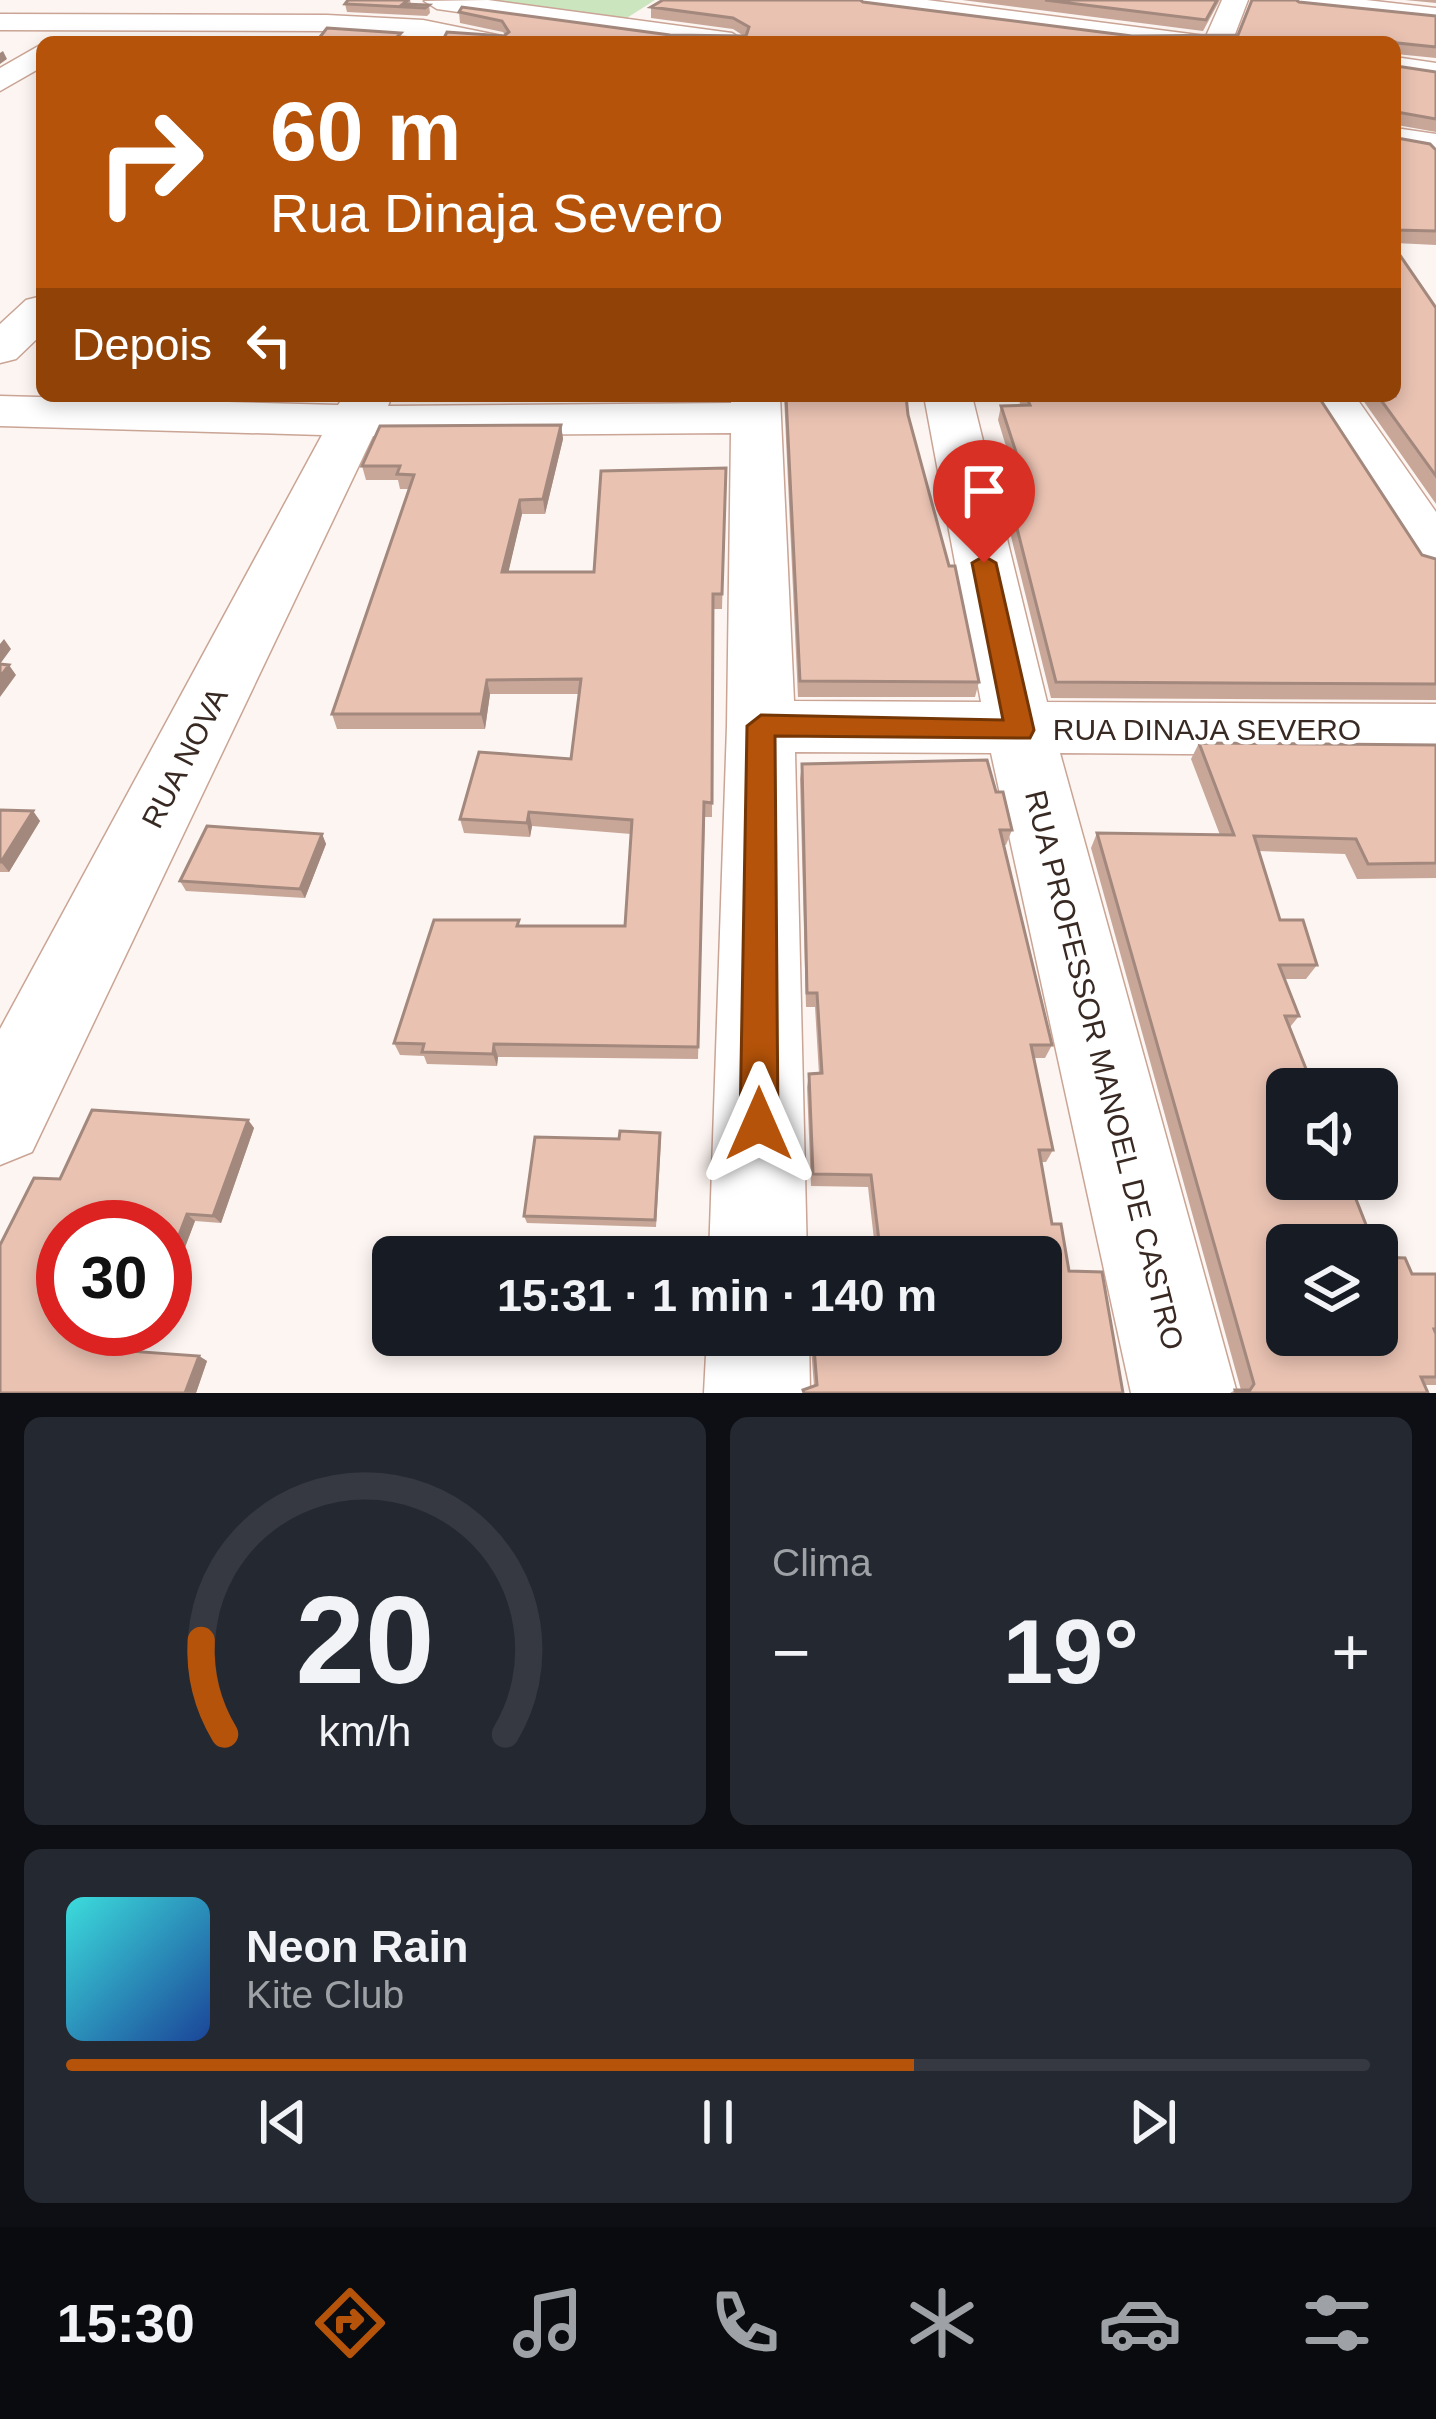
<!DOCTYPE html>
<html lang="pt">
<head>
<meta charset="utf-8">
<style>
  :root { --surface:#171b24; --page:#242831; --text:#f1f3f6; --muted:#9ea1a6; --line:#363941; --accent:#b45309 }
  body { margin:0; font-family:Arial,sans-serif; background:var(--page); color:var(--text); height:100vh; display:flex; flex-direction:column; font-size:45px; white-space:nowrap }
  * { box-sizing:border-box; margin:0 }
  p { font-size:39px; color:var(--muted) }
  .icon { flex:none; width:66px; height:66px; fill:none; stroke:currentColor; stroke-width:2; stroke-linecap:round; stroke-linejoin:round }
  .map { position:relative; height:1393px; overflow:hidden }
  .side { display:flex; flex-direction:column; gap:24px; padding:24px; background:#0d0f14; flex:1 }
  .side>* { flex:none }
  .guide { position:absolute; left:36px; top:36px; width:1365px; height:366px; border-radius:18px; box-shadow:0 6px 18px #0003; background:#b45309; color:#fff; overflow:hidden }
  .fabs { position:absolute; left:1266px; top:1068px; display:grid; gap:24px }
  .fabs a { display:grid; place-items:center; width:132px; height:132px; border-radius:18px; background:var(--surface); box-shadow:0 6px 18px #0003; font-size:60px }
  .speed { position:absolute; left:36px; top:1200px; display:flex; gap:24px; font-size:60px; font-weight:700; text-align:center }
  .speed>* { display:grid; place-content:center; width:156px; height:156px; border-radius:50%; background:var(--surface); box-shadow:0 6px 18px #0003; line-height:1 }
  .speed .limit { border:18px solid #d22; background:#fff; color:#111 }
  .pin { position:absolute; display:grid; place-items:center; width:102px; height:102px; color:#fff; margin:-123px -51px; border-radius:50% 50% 50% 0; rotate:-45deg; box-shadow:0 0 12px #0007 }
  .pin .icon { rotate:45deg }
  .me { position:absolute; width:132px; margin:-66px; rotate:0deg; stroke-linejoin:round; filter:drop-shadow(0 0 9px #0008) }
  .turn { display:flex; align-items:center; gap:42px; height:252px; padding:0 36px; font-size:54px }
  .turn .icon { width:156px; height:156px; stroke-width:2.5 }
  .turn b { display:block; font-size:84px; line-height:102px }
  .then { display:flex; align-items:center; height:114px; padding:0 36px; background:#0003; gap:24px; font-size:45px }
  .big { font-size:90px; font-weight:700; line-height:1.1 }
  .side .widget { flex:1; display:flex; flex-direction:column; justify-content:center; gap:18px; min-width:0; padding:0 42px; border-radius:18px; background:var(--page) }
  .side .dial { align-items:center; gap:0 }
  .dial svg { height:312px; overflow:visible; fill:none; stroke:var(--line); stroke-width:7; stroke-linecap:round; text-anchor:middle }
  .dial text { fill:var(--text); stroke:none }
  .song { display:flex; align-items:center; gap:36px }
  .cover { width:144px; height:144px; border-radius:18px; background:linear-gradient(135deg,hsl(180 70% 55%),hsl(220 70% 35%)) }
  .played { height:12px; border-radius:6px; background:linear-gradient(90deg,var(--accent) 65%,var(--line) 65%) }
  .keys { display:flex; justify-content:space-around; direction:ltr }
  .heat { display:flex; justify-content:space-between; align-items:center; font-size:66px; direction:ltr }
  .side .tiles { flex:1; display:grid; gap:24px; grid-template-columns:1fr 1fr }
  .widget:last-child { grid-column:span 2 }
  .trip { position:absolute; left:372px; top:1236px; width:690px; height:120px; border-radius:18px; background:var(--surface); box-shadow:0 6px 18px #0003; font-weight:700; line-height:120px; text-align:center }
  .tabs { display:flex; height:192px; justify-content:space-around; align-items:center; background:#090b0e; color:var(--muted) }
  .tabs .icon { width:84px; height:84px }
  .tabs .selected { color:var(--accent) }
  .tabs b { font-size:54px; color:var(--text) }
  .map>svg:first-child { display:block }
  .green { fill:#cbe5bf }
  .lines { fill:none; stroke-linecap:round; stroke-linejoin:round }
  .minor-casing { stroke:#caa495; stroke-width:3 }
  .minor { fill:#fff; fill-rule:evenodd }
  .wall { fill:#c8a799 }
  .shaded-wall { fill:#a3887d }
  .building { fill:#e9c2b2; stroke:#a3887d; stroke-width:3 }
  .route { fill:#b45309; stroke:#753606; stroke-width:3 }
  .labels { text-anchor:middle; stroke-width:9; stroke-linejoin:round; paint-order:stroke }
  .street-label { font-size:30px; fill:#382923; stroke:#fff }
</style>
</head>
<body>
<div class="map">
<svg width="1436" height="1393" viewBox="0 0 1436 1393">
  <rect width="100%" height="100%" fill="#fdf5f1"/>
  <path class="green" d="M468,0H655L619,23Z"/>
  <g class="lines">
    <g class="minor-casing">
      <path id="minor" d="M488,0L732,33L746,42H671L437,9L424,1Z
        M850,0H927L1206,36L1222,0H1248L1232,42H1129L863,8Z
        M1283,0H1366L1436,8V24L1296,8Z
        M0,14L327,15L423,20L502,36L506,42L327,31L0,30Z
        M42,44V67L0,91V68Z
        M1395,57L1436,63V81L1395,75Z
        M1395,128L1436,134V154L1395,148Z
        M42,296V334L16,359L0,363V324L26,300Z
        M0,396L338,405L344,396H392L388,406L731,403L732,396H780L794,701L981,702L924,396H972L1047,702L1436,704V756L1060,753L1237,1393H1131L991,753L795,752L807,1257H709L727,726L731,433L373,436L32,1152L0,1165V1029L322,435L0,426Z
        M1307,396H1355L1436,512V574L1416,568Z
        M707,1335H809L810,1393H704Z"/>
    </g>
    <use href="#minor" class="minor"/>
  </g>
  <path class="wall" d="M348,0H410L411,4L429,5L430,13L427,16L347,12L345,4Z
    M962,0H1220L1203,31Z
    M1405,0H1436V3Z
    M863,2L1132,36L1238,35L1299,2L1436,16V58L1396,54V66L1436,72V132L1397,125V138L1436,150V245L1395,243V42L505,35L503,32L460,23L459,12L670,35L744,36L733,29L651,18V7Z
    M1436,308V504L1360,396H1395Z
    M402,396H573L572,400L403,401Z
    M784,396H906L908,415L979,682L975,697H798Z
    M1017,396H1318L1422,555L1436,559V700L1051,698L1003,504L1007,489H1019L998,420L1001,406H1021Z
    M561,425L563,439L545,514H522L508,572H594L726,468L722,609H713L712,817H705L698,1059L498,1057L497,1066L427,1064L424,1056L400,1055L394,1043L520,926H625L631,834L532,826L530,837L464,833L460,819L571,759L579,694H490L485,729H337L332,714L409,489H400L398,480H366L362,466Z
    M1199,743L1436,745V878L1357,879L1345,854L1258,851L1280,920L1317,965L1306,979H1285L1299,1016L1290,1027L1379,1257L1412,1274H1436V1385H1424L1428,1393H1230L1235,1390H1241L1091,848L1097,833L1220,835L1191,759Z
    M802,764L996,792L1012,830L1006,845H1003L1052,1045L1045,1058H1034L1053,1150L1046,1162H1041L1052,1224L1069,1271L1123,1393H803V1390L814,1386L810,1335H1041V1257H876L868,1187L811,1186L807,1087L809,1074H819L815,1007H806L800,779Z
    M0,810L33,811L40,821L9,872H0Z
    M322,834L326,844L305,898L186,891L180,881Z
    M248,1120L254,1128L221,1223L195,1221L179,1263L165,1262V1227L63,1329H133L125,1350L199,1356L207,1361L196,1393H0L2,1245L60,1179Z
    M661,1140L656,1227L527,1223L524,1216Z"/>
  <path class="shaded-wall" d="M3,51L7,59L0,64V53Z
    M561,425L563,439L545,514L543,499Z
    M520,500L522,514L505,587L502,572Z
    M4,639L11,649L0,664V644Z
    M9,665L16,675L0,697V677Z
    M487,680L490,694L485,729L481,714Z
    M33,811L40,821L9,872L1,862Z
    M529,812L532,826L530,837L527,823Z
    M322,834L326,844L305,898L300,889Z
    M494,1044L498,1057L497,1066L493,1054Z
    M248,1120L254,1128L221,1223L213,1216Z
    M187,1214L195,1221L179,1263L171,1256Z
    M121,1329H133L123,1355L114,1350Z
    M199,1356L207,1361L196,1393H185Z"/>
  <path class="building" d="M348,0H408L403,4L429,5L425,8L345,4Z
    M663,0H860L863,2L1132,36L1238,35L1252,0H1296L1299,2L1436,16V47L1397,43L1396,66L1436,72V119L1397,112V138L1430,144L1436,150V231L1395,230V42H442L447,32L504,36L509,32L502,21L459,12L462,7L670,35L746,36L749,27L733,18L651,7Z
    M1045,0H1217L1206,20Z
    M327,28L401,33L392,42H316Z
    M1395,248L1436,308V476L1378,396H1395Z
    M786,396H906L908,415L949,566H955L979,682L800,681Z
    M1026,396H1318L1422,555L1436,559V684L1056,682L1007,489H1028L1001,406L1030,405Z
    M561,425L543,499L520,500L502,572H594L601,471L726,468L722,594H713L712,803L704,802L698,1047L494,1044L493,1054L422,1052L424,1044L394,1043L434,920H519L517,926H625L632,820L529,812L527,823L460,819L479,752L571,759L581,679L487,680L481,714H332L414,475L397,474L400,466H362L380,426Z
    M0,664L9,665L0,677Z
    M1199,743L1436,745V863L1368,864L1356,839L1254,836L1280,920H1303L1317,965H1279L1299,1016H1285L1314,1089H1287V1179H1348L1374,1245H1287V1335H1377V1253L1379,1257L1405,1258L1412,1274H1436V1329H1434L1436,1334V1377H1421L1428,1393H1236L1235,1390H1250L1254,1384L1097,833L1234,835Z
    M987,760L996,792H1003L1012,830H1000L1052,1045H1031L1053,1150H1039L1052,1224H1061L1069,1271L1102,1272L1123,1393H804L803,1390L817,1385L813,1335H1041V1257H881L871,1175L813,1174L809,1074L822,1073L817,993H807L802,764Z
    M0,810L33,811L1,862H0Z
    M207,826L322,834L300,889L180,881Z
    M92,1110L248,1120L213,1216L187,1214L171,1256H165V1227H63V1329H121L114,1350L199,1356L185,1393H0V1245L34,1178L60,1179Z
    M620,1131L660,1133L655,1220L524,1216L535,1137L619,1139Z"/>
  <path class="route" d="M984,556L996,563L1034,730L1030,738L775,736L778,1124L772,1137L759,1143L746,1137L740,1124L747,726L761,715L1003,720L972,563Z"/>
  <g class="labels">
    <g class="street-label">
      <text x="1207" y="740">RUA DINAJA SEVERO</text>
      <text transform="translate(185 758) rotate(-63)" y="10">RUA NOVA</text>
      <text transform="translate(1104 1070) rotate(76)" y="10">RUA PROFESSOR MANOEL DE CASTRO</text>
    </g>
  </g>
</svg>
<div class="fabs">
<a><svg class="icon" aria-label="sound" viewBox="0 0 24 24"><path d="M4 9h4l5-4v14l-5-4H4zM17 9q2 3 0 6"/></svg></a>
<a><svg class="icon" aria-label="layers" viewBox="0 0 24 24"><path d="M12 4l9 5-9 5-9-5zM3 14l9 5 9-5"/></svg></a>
</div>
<div class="speed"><div class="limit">30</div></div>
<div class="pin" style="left:984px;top:563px;background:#d93025"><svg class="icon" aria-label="arrive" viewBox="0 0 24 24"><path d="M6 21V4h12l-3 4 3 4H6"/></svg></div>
<svg class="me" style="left:759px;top:1124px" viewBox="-20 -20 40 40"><path d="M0-17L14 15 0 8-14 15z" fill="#b45309" stroke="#fff" stroke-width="4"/></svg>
<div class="trip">15:31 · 1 min · 140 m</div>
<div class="guide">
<div class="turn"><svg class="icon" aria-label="right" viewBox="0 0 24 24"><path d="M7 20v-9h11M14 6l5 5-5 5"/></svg><div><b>60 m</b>Rua Dinaja Severo</div></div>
<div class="then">Depois<svg class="icon" aria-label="left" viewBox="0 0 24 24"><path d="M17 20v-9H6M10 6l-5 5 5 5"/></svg></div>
</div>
</div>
<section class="side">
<div class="tiles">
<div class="widget dial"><svg viewBox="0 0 100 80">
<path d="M14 69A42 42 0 1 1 86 69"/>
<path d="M14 69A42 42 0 0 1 8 45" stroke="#b45309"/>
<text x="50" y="56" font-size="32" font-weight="700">20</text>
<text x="50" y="72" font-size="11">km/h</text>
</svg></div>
<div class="widget"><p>Clima</p>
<div class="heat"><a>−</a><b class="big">19°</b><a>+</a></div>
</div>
<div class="widget">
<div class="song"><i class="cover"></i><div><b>Neon Rain</b><p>Kite Club</p></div></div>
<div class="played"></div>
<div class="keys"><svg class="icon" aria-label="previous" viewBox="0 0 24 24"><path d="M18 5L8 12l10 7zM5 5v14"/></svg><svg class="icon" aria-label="pause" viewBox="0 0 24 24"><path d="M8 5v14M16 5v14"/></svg><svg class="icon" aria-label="next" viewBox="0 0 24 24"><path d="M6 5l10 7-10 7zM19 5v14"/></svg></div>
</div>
</div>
</section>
<nav class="tabs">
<b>15:30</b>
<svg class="icon selected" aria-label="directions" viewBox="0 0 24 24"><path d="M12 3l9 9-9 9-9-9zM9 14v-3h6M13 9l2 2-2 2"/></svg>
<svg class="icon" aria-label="music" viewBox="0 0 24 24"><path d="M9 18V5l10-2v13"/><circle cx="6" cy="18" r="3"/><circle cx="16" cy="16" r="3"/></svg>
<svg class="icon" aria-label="phone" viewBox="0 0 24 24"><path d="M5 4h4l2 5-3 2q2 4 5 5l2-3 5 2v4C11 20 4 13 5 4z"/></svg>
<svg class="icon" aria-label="climate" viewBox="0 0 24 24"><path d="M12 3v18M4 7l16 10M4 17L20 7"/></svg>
<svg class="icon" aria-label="car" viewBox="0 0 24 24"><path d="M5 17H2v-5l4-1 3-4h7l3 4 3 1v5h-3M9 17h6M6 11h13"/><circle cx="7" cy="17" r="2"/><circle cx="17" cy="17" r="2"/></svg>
<svg class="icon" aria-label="filters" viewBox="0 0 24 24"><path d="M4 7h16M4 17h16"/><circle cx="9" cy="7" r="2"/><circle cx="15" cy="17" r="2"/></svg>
</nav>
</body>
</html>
